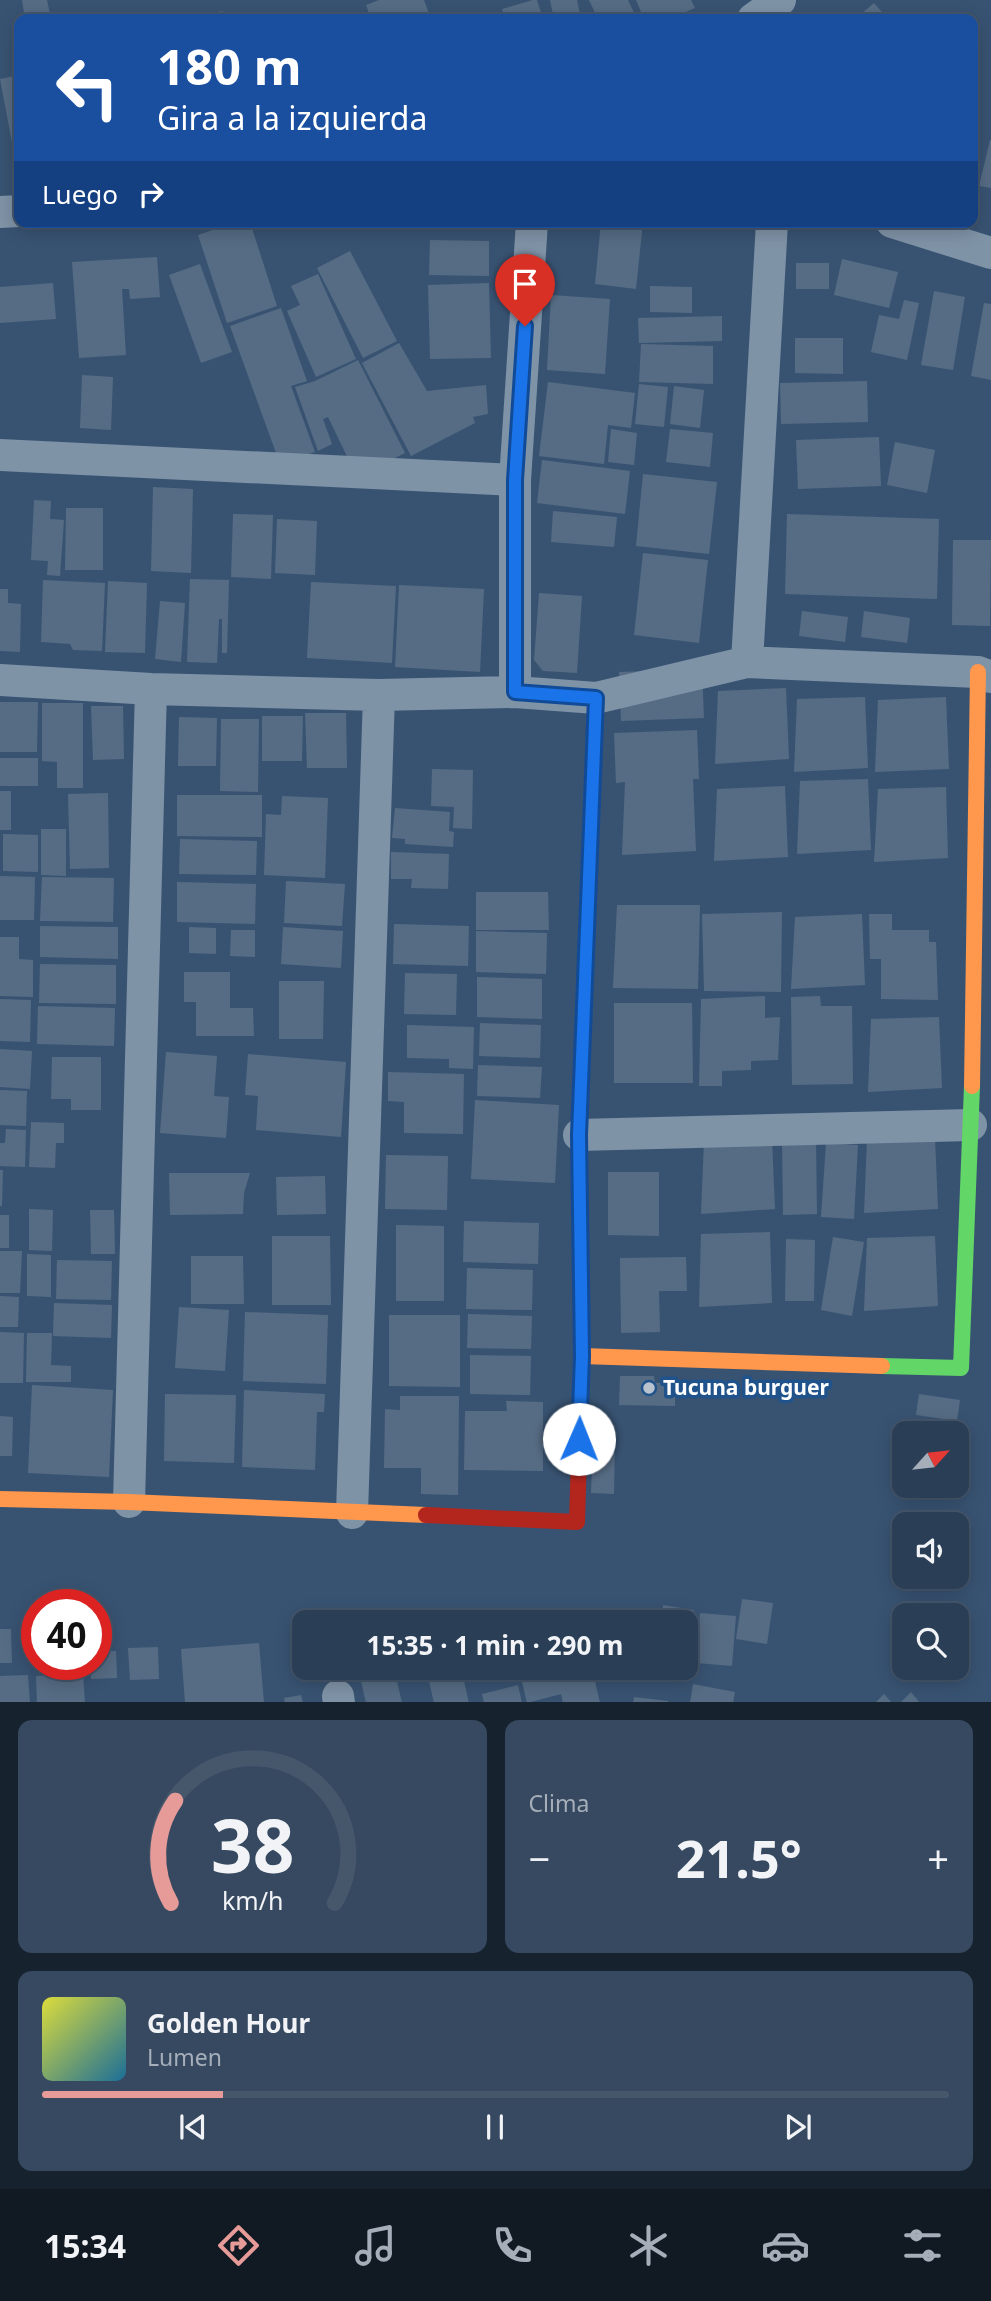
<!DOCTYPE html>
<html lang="es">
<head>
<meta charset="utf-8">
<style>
  :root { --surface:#2a3e56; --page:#364960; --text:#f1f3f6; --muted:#a5aeb9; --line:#46576c; --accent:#e69b98 }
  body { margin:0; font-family:"Noto Sans",sans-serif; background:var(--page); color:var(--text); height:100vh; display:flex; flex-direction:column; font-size:26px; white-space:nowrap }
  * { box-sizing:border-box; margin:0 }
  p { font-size:23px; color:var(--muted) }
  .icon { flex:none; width:38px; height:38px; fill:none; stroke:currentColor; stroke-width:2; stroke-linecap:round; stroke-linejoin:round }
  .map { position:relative; height:1702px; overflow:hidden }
  .sheet { display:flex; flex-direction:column; gap:18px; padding:18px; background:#17222f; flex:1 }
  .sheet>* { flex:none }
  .hud { position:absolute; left:14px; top:14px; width:964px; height:214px; border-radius:14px; box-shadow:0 4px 18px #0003,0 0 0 2px var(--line); background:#1a4fa0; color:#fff; overflow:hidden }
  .needle { width:46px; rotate:63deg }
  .controls { position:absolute; left:892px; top:1421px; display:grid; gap:14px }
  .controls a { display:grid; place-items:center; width:77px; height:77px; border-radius:14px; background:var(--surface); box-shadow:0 4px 18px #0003,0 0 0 2px var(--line); font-size:35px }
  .speed { position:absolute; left:21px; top:1589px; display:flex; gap:14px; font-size:35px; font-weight:700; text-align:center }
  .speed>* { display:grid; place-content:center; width:91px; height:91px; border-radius:50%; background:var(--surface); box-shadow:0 4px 18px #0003,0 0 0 2px var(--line); line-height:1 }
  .speed .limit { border:10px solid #d22; background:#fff; color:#111 }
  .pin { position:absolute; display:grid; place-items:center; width:60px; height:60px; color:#fff; margin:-72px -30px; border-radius:50% 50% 50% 0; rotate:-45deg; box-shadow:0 0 7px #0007 }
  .pin .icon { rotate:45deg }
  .me { position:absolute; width:77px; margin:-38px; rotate:1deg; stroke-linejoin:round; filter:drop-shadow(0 0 5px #0008) }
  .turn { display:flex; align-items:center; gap:24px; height:147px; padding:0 28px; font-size:32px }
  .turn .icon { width:91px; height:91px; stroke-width:2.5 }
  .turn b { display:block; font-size:49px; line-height:60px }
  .then { display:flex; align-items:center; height:66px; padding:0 28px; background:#0003; gap:14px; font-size:26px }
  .big { font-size:52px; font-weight:700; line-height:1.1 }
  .sheet .tile { flex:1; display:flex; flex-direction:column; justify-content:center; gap:10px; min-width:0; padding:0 24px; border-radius:14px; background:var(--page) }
  .sheet .dial { align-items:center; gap:0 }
  .dial svg { height:182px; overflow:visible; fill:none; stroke:var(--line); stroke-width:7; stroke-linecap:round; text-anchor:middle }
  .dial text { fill:var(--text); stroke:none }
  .song { display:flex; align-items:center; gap:21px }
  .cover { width:84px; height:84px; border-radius:10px; background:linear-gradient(135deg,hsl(60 70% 55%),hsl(200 70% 35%)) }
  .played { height:7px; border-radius:4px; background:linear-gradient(90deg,var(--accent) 20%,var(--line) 20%) }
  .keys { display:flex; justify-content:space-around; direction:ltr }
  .heat { display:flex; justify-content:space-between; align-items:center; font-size:38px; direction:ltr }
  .sheet .tiles { flex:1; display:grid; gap:18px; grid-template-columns:1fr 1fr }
  .tile:last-child { grid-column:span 2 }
  .trip { position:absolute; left:292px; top:1610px; width:406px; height:70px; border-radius:14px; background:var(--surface); box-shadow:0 4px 18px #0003,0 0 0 2px var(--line); font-weight:700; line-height:70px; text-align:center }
  .tab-bar { display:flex; height:112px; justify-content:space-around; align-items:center; background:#111922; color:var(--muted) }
  .tab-bar .icon { width:49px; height:49px }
  .tab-bar .active { color:var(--accent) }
  .tab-bar b { font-size:32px; color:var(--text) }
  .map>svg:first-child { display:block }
  .building { fill:#566c84 }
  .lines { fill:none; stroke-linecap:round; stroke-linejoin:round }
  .street { stroke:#7f93a7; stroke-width:32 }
  .fast { stroke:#63d668; stroke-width:16 }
  .slow { stroke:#ff974d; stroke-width:16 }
  .jam { stroke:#b3261e; stroke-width:16 }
  .route-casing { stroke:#114b97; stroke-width:18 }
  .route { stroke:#1a73e8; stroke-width:12 }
  .poi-dot { fill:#b9c3ce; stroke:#20528b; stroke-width:2.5 }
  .labels { text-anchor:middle; stroke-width:7; stroke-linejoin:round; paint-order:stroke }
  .poi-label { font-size:21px; font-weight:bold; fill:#fff; stroke:#20528b; text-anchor:start }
</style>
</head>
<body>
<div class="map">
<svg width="991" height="1703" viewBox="0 0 991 1703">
  <rect width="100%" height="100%" fill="#385372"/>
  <path class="building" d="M22,0H47L51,19H25Z
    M379,0H424L431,19H371L366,5Z
    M533,0H537L543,19H505L502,9Z
    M550,0H577L581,19H554Z
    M589,0H628L637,19H598Z
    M636,0H691L695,8L670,19H644Z
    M874,3L888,19H855Z
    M223,11L224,19H193L192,16Z
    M19,75V147L13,148L0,79Z
    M990,140H991V188L979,186Z
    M236,222H250L277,306L227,323L198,235Z
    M601,222H643L636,289L595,284Z
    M430,240L489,241V276L429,275Z
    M350,251L397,341L363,358L317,268Z
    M157,257L160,297L130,299L129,289H122L126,355L79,358L72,262Z
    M842,259L898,272L889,308L834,295Z
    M796,263H829V289H796Z
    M200,264L232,352L201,363L169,275Z
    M318,274L356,359L316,377L287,311L300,305L291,286Z
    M53,283L56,319L0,323V287Z
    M489,283L491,358L430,359L428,285Z
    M650,286L692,287V313L650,312Z
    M934,291L965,297L953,370L921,365Z
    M551,295L610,299L605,374L547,370Z
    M904,300L919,303L907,360L871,352L879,315L899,319Z
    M984,303L991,304V380L971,376Z
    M281,308L307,381L291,386L315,452L280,464L230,326Z
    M722,316V341L639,343L638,318Z
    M795,338H843V374L795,373Z
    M399,343L427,391L486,385L488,414L473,417L475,423L411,456L362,363Z
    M641,344L713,346V384L639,382Z
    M358,360L405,453L393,459L354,471L328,417L323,419L332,444L318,451L295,387L315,381Z
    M82,375L113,377L111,430L80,428Z
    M867,381L868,422L781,424L780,383Z
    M548,382L635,393L631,428L608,425L604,464L539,456Z
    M639,384L668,387L664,427L635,424Z
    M674,386L704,390L700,428L670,424Z
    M611,429L637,433L634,465L608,462Z
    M670,429L713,433L710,467L666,462Z
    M879,437L881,486L798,489L796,440Z
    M895,442L935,450L927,493L887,485Z
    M542,460L630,471L625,514L537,503Z
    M643,474L717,482L709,554L636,546Z
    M153,487L193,489L191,573L151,571Z
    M34,500L51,501L50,519L64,520L60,576L47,575L48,561L31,560Z
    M66,508H103V570H65Z
    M553,511L617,517L614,547L551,542Z
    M233,514L273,515L271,579L231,577Z
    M787,514L939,519L937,599L785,594Z
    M277,519L317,521L315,575L275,573Z
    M953,540H991L990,626L952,625Z
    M643,553L708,560L699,643L634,635Z
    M190,579L229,580L227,653H222V619H219L217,663L187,662Z
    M43,580L105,583L102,651L73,650L70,644L41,642Z
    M108,581L147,583L145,653L105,652Z
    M311,582L396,586L392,663L307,658Z
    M399,585L484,589L480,672L395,667Z
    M0,589H8V603L21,604L20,652L0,651Z
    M539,593L582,596L577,673L543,671L534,660Z
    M160,601L185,603L181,662L155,659Z
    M802,611L848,617L845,642L799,636Z
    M864,611L910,618L907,643L861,637Z
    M702,669L704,718L621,721L619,672Z
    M786,688L789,759L715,764L718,691Z
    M865,697L868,768L794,772L797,699Z
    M946,697L949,769L875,772L878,700Z
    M0,702H38L37,752H0Z
    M42,703H83V788H57V762L42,761Z
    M91,706H123L124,759L93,760Z
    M305,713H346L347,768H307Z
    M262,716H303L302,761H262Z
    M179,717L217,718L216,766H178Z
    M221,719H259L258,792L220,791Z
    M697,730L699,779H693L696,851L622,855L625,782L616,783L614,733Z
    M0,758H38V786H0Z
    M432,769L473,770L472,829L453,828L454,807L431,806Z
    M868,779L871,850L797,854L800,781Z
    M785,786L788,857L714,861L717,789Z
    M946,787L948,858L874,862L878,789Z
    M0,791H11V830H0Z
    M108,793L109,868L70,869L68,794Z
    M177,795H262V837L177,836Z
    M282,796L328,798L325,878L264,875L266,814L281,815Z
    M395,808L450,812L449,831L454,832L453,847L405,844V839L392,838Z
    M41,829H66V876L41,875Z
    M3,834L38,835V872L3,871Z
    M180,839L257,841L256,875L179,874Z
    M391,852L449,854L448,889L411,888L412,879H391Z
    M0,876L35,877L34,920H0Z
    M42,877L114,878L113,922L40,921Z
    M286,881L345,884L342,926L284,923Z
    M177,882L256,884L255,924L177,922Z
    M476,892H548L549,930H476Z
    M617,905H700L698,989L613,988Z
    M782,912L781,992L704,991L702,914Z
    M862,914L865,985L791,989L795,917Z
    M869,914H892V930H929V942H936L938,1000L881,999V959H870Z
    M394,924L469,926L468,966L393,964Z
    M40,926L118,927V959L40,957Z
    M189,927L216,928V954L189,953Z
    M283,927L343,931L341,968L281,964Z
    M231,930H255V957L230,956Z
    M476,931L547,933L546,974L476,972Z
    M0,937H19V959L33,960V997L0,996Z
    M40,964L116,965V1004L39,1003Z
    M184,972H230V1008H253L254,1036H196V1002H184Z
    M405,973L457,974L456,1015L404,1014Z
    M477,977L542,979V1019L477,1017Z
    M279,981H324L323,1039H279Z
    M765,996V1018L780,1017L778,1060L751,1061V1070L722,1071V1086H699L701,999Z
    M820,996L821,1006H852L853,1084L792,1085L791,997Z
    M0,999L31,1000L30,1042L0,1041Z
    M614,1003H692L693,1083H614Z
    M38,1006L115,1008L114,1046L37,1044Z
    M939,1017L942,1088L868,1092L871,1019Z
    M480,1023L541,1025L540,1058L479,1056Z
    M407,1025L474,1027L473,1069L449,1068V1059L407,1058Z
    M0,1049L32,1051L30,1089L0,1087Z
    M166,1052L217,1056L214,1096L229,1097L226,1138L160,1133Z
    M248,1054L346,1062L341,1137L256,1130L258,1096L245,1095Z
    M52,1057H101V1110H71V1099H51Z
    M478,1065L542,1067L540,1098L477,1096Z
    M388,1072L464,1074L463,1134L404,1133V1102L388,1101Z
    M0,1090L27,1091L26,1126L0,1125Z
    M475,1100L559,1105L555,1183L471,1179Z
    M31,1122L64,1123V1143H56L55,1168L29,1167Z
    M6,1129L26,1130L25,1167L0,1166V1143H5Z
    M935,1138L938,1209L864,1213L867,1140Z
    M772,1139L775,1209L701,1214L704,1141Z
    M816,1140L817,1214L783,1215L782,1141Z
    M826,1143L858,1145L854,1219L821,1217Z
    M386,1155L448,1156L447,1210L385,1209Z
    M0,1170H3L2,1206H0Z
    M608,1172H659V1236L608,1235Z
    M169,1173H250L244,1193L243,1214L170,1215Z
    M325,1176L326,1214L277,1215L276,1177Z
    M29,1209L53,1210L52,1251L29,1250Z
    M90,1210H114L115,1254H91Z
    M0,1215H9V1248H0Z
    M464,1221L539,1223L538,1264L463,1262Z
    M396,1225L444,1226V1301H396Z
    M770,1232L772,1303L699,1307L701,1234Z
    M272,1236H330L331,1305H272Z
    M935,1236L938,1306L864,1311L867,1238Z
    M833,1237L864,1242L852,1316L821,1310Z
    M786,1239L815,1240L814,1301H785Z
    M0,1251H22L20,1293H0Z
    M27,1254L51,1255V1297L27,1296Z
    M191,1256H243L244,1304H191Z
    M686,1257L687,1291H659L660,1332L621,1333L620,1258Z
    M57,1260L112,1261L111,1300L56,1299Z
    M467,1268L533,1270L532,1310L466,1309Z
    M0,1296L19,1297L18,1327H0Z
    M54,1303L112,1305L111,1338L53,1336Z
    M179,1307L229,1310L225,1371L175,1368Z
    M245,1312L328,1315L326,1384L243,1381Z
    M468,1314L532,1316L531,1349L467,1348Z
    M389,1315H460V1387L389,1386Z
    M0,1332L24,1333L23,1383H0Z
    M27,1333H52L51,1365L71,1366V1382H26Z
    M470,1355L531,1356L530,1395L470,1394Z
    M620,1376H654L655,1383H675V1406L619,1405Z
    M32,1385L113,1390L109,1477L28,1473Z
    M244,1390L325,1394L324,1412H317L315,1470L242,1467Z
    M165,1394L236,1395L234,1463L164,1461Z
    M919,1394L960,1400L957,1421L916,1415Z
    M400,1396H459L458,1495L421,1494V1468H384L385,1409L400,1410Z
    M506,1401L543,1402V1471L464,1470L465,1411H507Z
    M0,1416L13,1417L12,1456H0Z
    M593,1440H615L614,1494L591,1493Z
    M742,1599L773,1603L767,1644L736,1639Z
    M663,1605L694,1610L688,1658H686V1622H661Z
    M700,1613L736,1616L732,1666L696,1663Z
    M0,1629H11L12,1663H0Z
    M259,1643L264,1703H185L181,1649Z
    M158,1647L159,1679L130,1680L128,1648Z
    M96,1651H116L117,1678L91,1679V1664H96Z
    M358,1668H394L402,1703H366Z
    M426,1668H461L469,1703H434Z
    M582,1668H592L600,1703H563L561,1694L527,1703L522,1682Z
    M83,1673L85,1703H37L36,1676Z
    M28,1675L30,1703H0V1676Z
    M693,1684L735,1692L733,1703H690Z
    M518,1685L522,1703H484L482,1694Z
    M911,1692L920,1703H900Z
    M884,1694L892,1703H875Z
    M301,1695L303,1703H285L284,1698Z
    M634,1697L668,1701V1703H633Z"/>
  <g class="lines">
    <path class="street" d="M753,19L780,0
      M0,212L19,211
      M892,222L991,253
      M0,455L515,480
      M747,662L772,222
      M0,680L151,689L379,695L515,692L596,698L747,662L978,672L991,677
      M515,692V480L532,222
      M579,1135L971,1125
      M129,1502L151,689
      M352,1513L379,695
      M338,1696L339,1703"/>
    <path class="fast" d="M882,1366L961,1368L972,1086"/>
    <path class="slow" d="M972,1086L978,672
      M581,1266L579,1135L596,698
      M582,1356L882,1366
      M0,1499L129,1502L426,1515"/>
    <path class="jam" d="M426,1515L577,1522L582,1356L581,1266"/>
  </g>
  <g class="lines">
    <g class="route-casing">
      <path id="route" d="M525,326L515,480V692L596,698L579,1135L582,1356L579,1439"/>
    </g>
    <use href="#route" class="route"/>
  </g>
  <circle class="poi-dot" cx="649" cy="1388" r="7"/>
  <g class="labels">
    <g class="poi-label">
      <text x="663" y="1395">Tucuna burguer</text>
    </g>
  </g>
</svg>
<div class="controls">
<a><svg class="needle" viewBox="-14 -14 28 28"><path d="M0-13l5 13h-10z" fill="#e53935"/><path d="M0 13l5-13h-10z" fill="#a5aeb9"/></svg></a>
<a><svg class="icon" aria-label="sound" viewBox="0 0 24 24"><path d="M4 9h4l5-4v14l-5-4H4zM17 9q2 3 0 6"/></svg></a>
<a><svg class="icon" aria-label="search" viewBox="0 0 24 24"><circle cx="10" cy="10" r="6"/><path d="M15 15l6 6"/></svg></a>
</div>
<div class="speed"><div class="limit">40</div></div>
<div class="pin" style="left:525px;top:326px;background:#d93025"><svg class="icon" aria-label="arrive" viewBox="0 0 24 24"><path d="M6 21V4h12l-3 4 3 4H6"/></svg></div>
<svg class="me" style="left:579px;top:1439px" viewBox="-20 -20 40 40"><circle r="19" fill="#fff"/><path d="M0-13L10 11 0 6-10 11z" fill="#1a73e8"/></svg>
<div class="trip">15:35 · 1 min · 290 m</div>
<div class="hud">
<div class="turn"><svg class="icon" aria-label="left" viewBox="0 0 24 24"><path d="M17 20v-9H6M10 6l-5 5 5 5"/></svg><div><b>180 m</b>Gira a la izquierda</div></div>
<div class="then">Luego<svg class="icon" aria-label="right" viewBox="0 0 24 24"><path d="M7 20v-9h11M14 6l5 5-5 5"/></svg></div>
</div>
</div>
<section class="sheet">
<div class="tiles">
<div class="tile dial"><svg viewBox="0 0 100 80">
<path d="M14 69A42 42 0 1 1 86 69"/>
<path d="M14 69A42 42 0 0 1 16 24" stroke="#e69b98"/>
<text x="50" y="56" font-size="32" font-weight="700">38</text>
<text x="50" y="72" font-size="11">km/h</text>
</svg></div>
<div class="tile"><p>Clima</p>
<div class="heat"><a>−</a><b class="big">21.5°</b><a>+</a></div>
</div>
<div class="tile">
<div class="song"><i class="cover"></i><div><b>Golden Hour</b><p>Lumen</p></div></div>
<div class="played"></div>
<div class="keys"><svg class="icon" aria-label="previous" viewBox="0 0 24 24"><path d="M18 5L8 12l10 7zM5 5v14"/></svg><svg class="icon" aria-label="pause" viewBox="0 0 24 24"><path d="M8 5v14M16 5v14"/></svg><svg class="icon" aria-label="next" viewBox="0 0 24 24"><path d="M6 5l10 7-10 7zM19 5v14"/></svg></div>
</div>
</div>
</section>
<nav class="tab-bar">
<b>15:34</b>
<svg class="icon active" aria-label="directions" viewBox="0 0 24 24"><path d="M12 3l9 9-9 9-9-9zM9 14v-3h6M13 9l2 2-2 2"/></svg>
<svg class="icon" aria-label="music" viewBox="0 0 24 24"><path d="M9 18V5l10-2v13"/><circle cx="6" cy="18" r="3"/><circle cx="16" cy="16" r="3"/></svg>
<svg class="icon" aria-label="phone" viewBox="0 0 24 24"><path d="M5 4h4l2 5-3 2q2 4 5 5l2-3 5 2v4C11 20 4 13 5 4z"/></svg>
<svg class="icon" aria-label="climate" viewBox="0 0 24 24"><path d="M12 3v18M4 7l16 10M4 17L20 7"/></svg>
<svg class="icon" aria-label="car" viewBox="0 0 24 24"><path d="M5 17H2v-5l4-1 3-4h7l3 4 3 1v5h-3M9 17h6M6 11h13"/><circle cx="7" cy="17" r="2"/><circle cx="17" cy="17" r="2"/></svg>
<svg class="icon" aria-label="filters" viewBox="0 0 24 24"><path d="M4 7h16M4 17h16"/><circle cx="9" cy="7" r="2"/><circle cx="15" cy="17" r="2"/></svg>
</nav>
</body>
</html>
